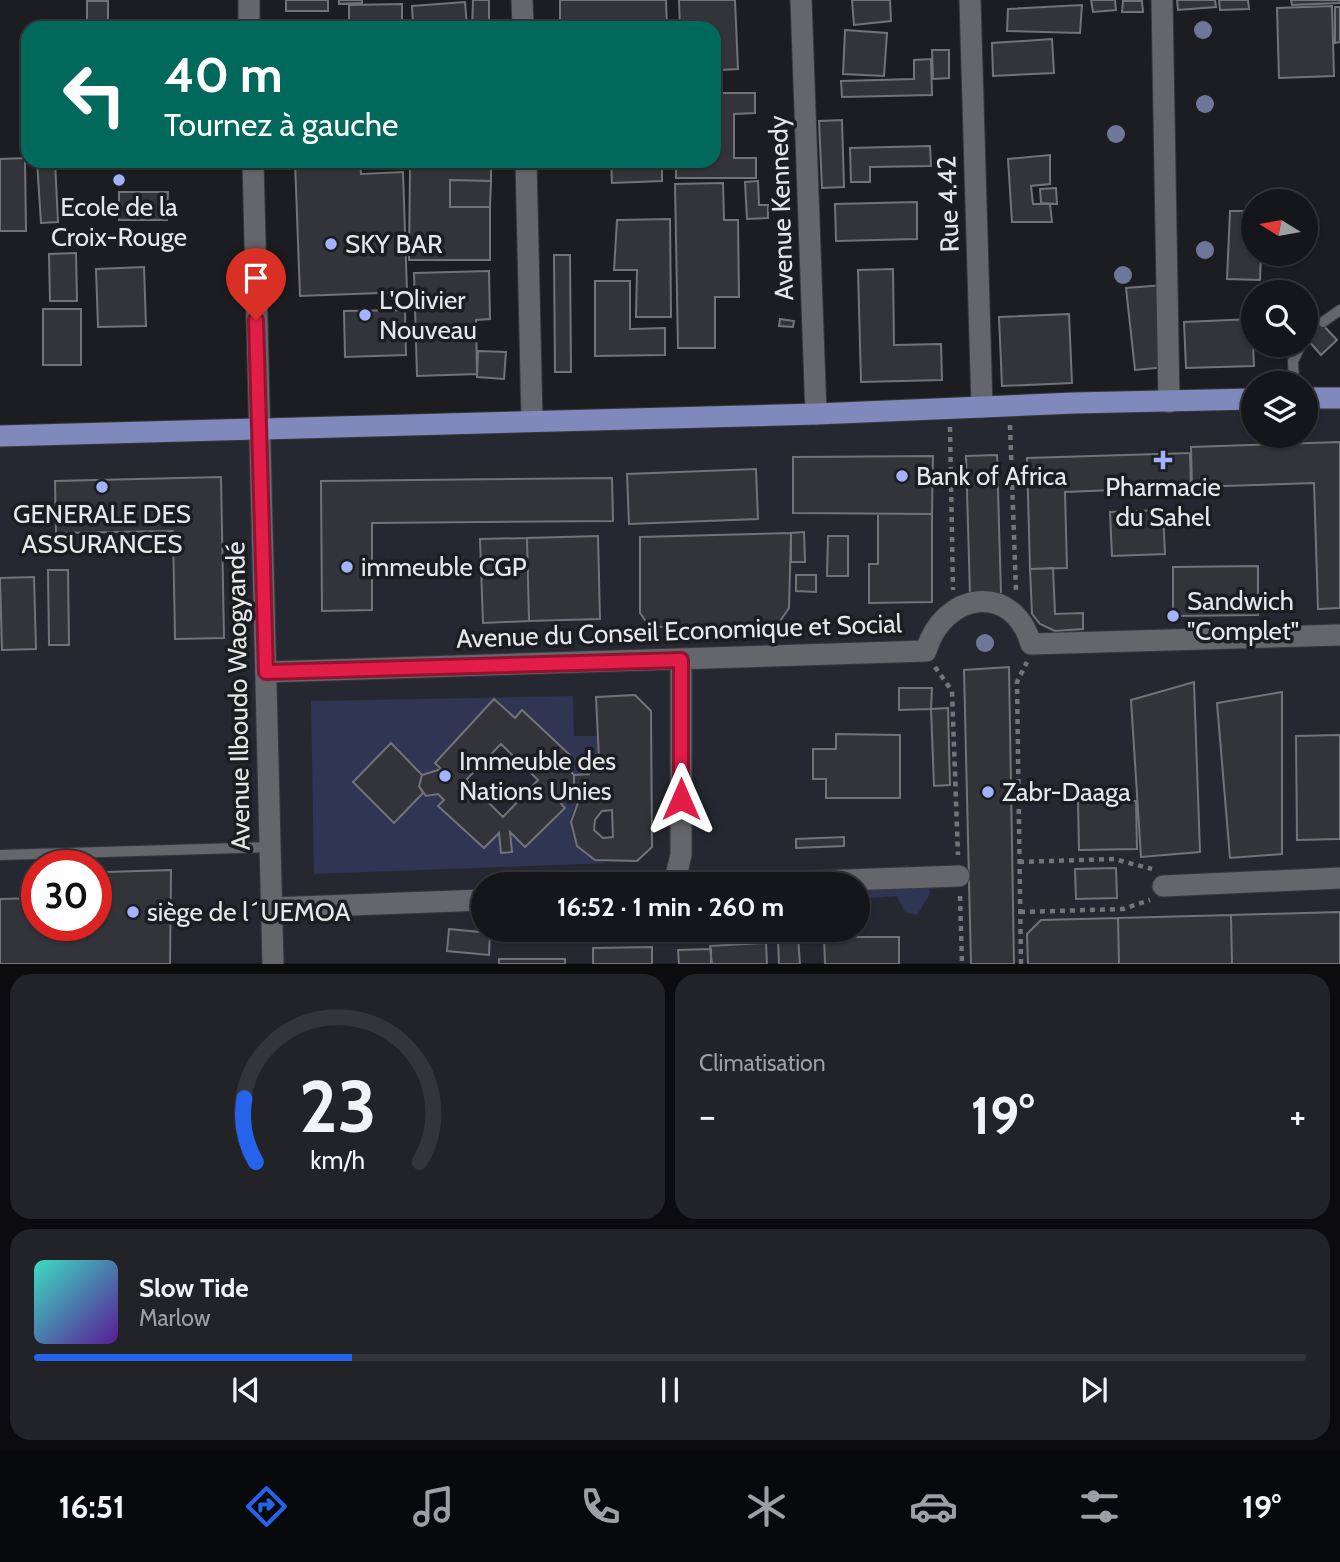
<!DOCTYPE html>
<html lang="fr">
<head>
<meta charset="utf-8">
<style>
  :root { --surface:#151619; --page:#222326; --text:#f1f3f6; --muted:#9d9fa2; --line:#343538; --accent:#2563eb }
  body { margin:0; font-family:Cabin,sans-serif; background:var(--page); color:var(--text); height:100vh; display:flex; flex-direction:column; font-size:26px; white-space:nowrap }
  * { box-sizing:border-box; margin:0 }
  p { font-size:23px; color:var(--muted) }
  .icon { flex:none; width:38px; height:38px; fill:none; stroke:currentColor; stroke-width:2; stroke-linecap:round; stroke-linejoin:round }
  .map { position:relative; height:964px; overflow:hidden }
  .details { display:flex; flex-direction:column; gap:10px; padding:10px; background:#0c0c0e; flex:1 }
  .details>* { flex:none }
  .guide { position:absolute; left:21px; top:21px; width:700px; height:147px; border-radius:21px; box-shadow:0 2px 5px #0004,0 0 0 2px var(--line); background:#00695c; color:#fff; overflow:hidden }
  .needle { width:46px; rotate:281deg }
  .buttons { position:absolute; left:1241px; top:189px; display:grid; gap:14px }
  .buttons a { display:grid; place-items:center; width:77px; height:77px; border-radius:50%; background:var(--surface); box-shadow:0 2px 5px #0004,0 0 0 2px var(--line); font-size:35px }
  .speed { position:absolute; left:21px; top:850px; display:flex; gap:14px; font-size:35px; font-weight:700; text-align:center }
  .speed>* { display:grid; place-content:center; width:91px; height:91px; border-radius:50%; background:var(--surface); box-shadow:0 2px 5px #0004,0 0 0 2px var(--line); line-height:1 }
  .speed .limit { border:10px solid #d22; background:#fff; color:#111 }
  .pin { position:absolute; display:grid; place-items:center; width:60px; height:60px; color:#fff; margin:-72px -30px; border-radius:50% 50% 50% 0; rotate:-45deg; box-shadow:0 0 7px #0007 }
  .pin .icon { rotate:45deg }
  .me { position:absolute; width:77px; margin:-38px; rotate:0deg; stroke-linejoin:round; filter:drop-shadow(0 0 5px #0008) }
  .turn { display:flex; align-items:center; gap:24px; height:147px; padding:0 28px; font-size:32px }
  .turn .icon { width:91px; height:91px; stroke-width:2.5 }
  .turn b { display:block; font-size:49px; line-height:60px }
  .big { font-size:52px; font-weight:800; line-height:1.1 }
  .details .widget { flex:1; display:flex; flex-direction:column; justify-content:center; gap:10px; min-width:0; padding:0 24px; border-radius:21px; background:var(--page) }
  .details .dial { align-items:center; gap:0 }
  .dial svg { height:182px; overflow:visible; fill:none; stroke:var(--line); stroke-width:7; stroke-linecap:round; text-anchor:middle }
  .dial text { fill:var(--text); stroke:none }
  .song { display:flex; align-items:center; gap:21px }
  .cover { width:84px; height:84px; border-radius:10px; background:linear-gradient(135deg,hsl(170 70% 55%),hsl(270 70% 35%)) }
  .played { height:7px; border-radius:4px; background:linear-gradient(90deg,var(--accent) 25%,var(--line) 25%) }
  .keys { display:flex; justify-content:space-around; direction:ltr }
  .heat { display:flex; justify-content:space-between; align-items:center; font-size:38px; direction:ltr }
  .details .tiles { flex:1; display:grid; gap:10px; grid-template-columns:1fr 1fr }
  .widget:last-child { grid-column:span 2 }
  .trip { position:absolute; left:471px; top:872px; width:399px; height:70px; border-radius:35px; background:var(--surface); box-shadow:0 2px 5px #0004,0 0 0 2px var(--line); font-weight:800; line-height:70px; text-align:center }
  .menu { display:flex; height:112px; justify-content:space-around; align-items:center; background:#08090a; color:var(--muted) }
  .menu .icon { width:49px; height:49px }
  .menu .current { color:var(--accent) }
  .menu b { font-size:32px; color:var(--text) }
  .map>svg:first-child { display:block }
  .built { fill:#262831; fill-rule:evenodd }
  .green { fill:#2f3552 }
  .building { fill:#333439; stroke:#727378; stroke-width:2; fill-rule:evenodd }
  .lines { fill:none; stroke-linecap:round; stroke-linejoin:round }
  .lane-casing { stroke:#37383b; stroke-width:12 }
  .street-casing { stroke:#37383b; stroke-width:23 }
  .primary-casing { stroke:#37383b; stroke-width:23 }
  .path { stroke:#747579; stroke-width:4.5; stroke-dasharray:5 5; stroke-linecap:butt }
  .lane { stroke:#65666b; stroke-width:10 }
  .street { stroke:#65666b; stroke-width:21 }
  .primary { stroke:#7f89bb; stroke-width:21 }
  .tree { fill:#6e7799 }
  .route-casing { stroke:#92132f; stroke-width:18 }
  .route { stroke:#e11d48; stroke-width:12 }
  .poi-dot { fill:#a2b2fd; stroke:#1c1d21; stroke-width:2.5 }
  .labels { text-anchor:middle; stroke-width:7; stroke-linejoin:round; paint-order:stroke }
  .street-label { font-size:26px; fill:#e6e7ea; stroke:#1c1d21 }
  .poi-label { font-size:26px; fill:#e6e7ea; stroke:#1c1d21; text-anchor:start }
</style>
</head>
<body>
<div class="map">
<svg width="1340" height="964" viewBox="0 0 1340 964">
  <rect width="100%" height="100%" fill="#1c1d21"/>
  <path class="built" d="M1306,398H1340V963H0V436L1253,399V436H1306ZM37,866H96V926H37ZM483,884H858V929H483Z"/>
  <path class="green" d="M573,696L574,736H597L599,760H589V774L574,775L563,763L570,755L523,710L515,718L494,699L435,762L441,769L438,773L430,771L422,775L391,744L394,823L423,793L430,797L438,794L444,800L438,807L484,848L499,833L501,852L512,851L510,832L525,847L565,808L559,801L574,786H598V789C555,803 566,855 607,863L314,874L311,701Z
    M906,865L926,872L930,894L917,915L905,912L897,896L858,899V884L887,882Z"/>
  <path class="building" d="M286,0H328V11H286Z
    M339,0H362V3L339,4Z
    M473,0H489V28H472Z
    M560,0H666L667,28H560Z
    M679,0H735L738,69L720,70L719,56H714V28H680Z
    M852,0H890L891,21L854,25Z
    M1091,0H1115L1116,10L1093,12Z
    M1177,0H1215L1216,7L1178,10Z
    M1219,0H1248L1249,9L1220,10Z
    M1291,0H1340V3L1292,5Z
    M87,1H108V28H87Z
    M1123,1H1142L1143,12H1122Z
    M465,2L467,26L413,28L412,6Z
    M402,4V28H349V5Z
    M1082,5L1080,33L1007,31L1008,9Z
    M1332,6L1334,76L1279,78L1277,8Z
    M1335,7H1340V42L1335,43Z
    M845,30L887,33L884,76L843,74Z
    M1052,39L1054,73L993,76L992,43Z
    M932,50H949V78L933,79Z
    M931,59L932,95L842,97L841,81L914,79V60Z
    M714,93H755V113L734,114V158H756V178H676V161H714Z
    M842,120L844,187L822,188L819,121Z
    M930,146L931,166L870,167V182H851L850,148Z
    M1050,155V184L1031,186L1033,204H1050L1052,222H1012L1008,159Z
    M25,158L26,231H0V159Z
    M37,161H55L58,222L41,223Z
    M145,161H186L146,165Z
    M295,161H360L361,174L403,172L407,292L300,296Z
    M366,161H403V166L367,168Z
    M611,161H662V181L612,183Z
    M410,168H491V181L450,180V207H490V260H409Z
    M450,180L491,181L490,207H450Z
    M758,181L759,205H768V218L747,219L745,182Z
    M723,183L724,220H738L739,297H715V348H678L675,184Z
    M1056,188L1057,204L1041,203L1040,189Z
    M119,192H168L167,220H119Z
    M917,202V239L836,241L835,204Z
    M1230,211H1253V254H1261L1260,280L1227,279Z
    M670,219L671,317H636L637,270H614L617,220Z
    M76,253L77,301H50L49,254Z
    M554,255H570L571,372H555Z
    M144,267L146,326L98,327L96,269Z
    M893,269L894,345L941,344L942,380L861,382L858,270Z
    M489,271L490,319L476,320L477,374L417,376L414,273Z
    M595,281H630V329L665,328V355L595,356Z
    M1164,285L1166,367L1135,370L1126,288Z
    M43,309H81V365H43Z
    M1308,309L1337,340L1321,355L1306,338Z
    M405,310L406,355L345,357L344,311Z
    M1069,314L1072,383L1002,386L999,317Z
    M780,319L794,321L793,327L779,326Z
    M1252,319L1254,366L1186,368L1184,322Z
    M478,351L506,352L504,379L477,377Z
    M1340,442V608L1318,609L1314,483L1192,487L1191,447Z
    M1190,453L1191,487L1065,492L1067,568L1030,569L1027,458Z
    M997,455L1001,594L970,595L966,456Z
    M933,456L932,514L793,513V457Z
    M756,469L758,519L629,524L627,474Z
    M221,477L224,638L175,639L173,531L56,533L55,481Z
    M612,478L613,521L372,523V610L322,611L321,481Z
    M1163,510L1165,554L1112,556L1110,512Z
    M878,514H932V602L869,603V564H878Z
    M804,532L805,562H791V533Z
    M791,533L789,608L778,624L657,627L647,623L640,613V537Z
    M598,536L600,619L529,621L527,538Z
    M828,536H848V576H827Z
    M527,538L529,621L483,623L480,539Z
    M1258,566V615L1173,616V567Z
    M1053,568L1055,614L1083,613V629L1055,631L1040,624L1032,614L1030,569Z
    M48,570H68L69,645H49Z
    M796,575H816V592L796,591Z
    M34,577L36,649L2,650L0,578Z
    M1009,667L1014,964H971L964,670Z
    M1194,682L1200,852L1141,857L1131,700Z
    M899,688H932L931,709L899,710Z
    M1282,692V854L1230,858L1217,703Z
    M635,695L651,711L652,847L637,861L595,860L577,846L571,822L579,800L598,789V786H574V775L589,774V760H599L596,697ZM612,810L613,837L603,838L594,830L595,820L602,811Z
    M494,699L515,718L522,710L570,755L563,763L574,775V786L559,801L565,808L525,847L510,832L512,852L501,853L499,833L484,848L438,806L444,800L438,794L426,796L419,786L422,775L441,769L435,763ZM501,744L538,780L503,817L466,780Z
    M948,708L950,785L934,786L931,709Z
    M836,734L900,735V798H826V779H813V749H836Z
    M1340,735V839L1297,840L1296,736Z
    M391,743L422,775L419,786L423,793L394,823L353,782Z
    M1078,801H1136L1137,849L1079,850Z
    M844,837V846L796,848V839Z
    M1116,868L1117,898L1076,899L1075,869Z
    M171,870L170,964H0V899L37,898V926H96V897L106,896L107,872Z
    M1340,912V964H1232L1231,915Z
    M1231,915L1232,964H1119L1118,918Z
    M1118,918L1119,964H1028L1027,934L1041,920Z
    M449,929L490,933L489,955L447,951Z
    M798,937L800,964H779L778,938Z
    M824,937H899V964H825Z
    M766,943L767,964H712L710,946Z
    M652,947V964H593V948Z
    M711,949V964H679L678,950Z
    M499,959H565V964H499Z"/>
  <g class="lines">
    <g class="lane-casing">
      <path id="lane" d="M1323,322L1340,310
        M1294,383L1293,361L1301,345
        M0,855L270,847"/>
    </g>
    <g class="street-casing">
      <path id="street" d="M249,0V28
        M522,0L523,28
        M801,0L816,414
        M970,0L982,407
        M1162,0L1169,402
        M253,161L273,964
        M526,161L532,420
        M266,672L926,651C943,592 1013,581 1031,644L1340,635
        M674,884L681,855V660
        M732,884L959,876
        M1163,886L1340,878
        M272,908L483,900"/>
    </g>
    <g class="primary-casing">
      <path id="primary" d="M1306,398H1340
        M0,436L816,414L1074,403L1253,399"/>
    </g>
    <path class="path" d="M1010,425L1016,591
      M950,427L953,590
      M935,667L952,691L958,855
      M1019,862L1114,859L1152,869
      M960,896L962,964
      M1020,912L1123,909L1150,900
      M1021,964L1017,682L1027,662"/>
    <use href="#lane" class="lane"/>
    <use href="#street" class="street"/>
    <use href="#primary" class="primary"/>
  </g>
  <g class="tree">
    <circle cx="1203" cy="30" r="9"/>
    <circle cx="1205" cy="104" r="9"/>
    <circle cx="1116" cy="134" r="9"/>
    <circle cx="1205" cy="250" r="9"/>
    <circle cx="1123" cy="275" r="9"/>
    <circle cx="985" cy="643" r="9"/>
  </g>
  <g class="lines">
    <g class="route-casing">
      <path id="route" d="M256,320L266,672L681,660V799"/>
    </g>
    <use href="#route" class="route"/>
  </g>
  <g class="poi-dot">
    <circle cx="119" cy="180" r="7"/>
    <circle cx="331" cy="244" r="7"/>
    <circle cx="365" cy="315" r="7"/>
    <path d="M1159.5 449.5h7v7h7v7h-7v7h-7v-7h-7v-7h7z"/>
    <circle cx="902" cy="476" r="7"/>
    <circle cx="102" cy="487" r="7"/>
    <circle cx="347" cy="567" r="7"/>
    <circle cx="1173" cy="616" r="7"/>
    <circle cx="445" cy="776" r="7"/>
    <circle cx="988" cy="792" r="7"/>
    <circle cx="133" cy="912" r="7"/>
  </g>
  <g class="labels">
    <g class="street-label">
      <text transform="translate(948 204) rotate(-92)" y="9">Rue 4.42</text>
      <text transform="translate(781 208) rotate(-92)" y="9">Avenue Kennedy</text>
      <text transform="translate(679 631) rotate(-2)" y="9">Avenue du Conseil Economique et Social</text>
      <text transform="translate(238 696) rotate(-91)" y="9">Avenue Ilboudo Waogyandé</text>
    </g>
    <g class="poi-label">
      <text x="119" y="216" text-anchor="middle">Ecole de la<tspan x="119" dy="30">Croix-Rouge</tspan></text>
      <text x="345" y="253">SKY BAR</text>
      <text x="379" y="309">L'Olivier<tspan x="379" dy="30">Nouveau</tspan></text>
      <text x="916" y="485">Bank of Africa</text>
      <text x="1163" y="496" text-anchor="middle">Pharmacie<tspan x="1163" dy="30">du Sahel</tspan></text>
      <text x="102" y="523" text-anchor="middle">GENERALE DES<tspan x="102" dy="30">ASSURANCES</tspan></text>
      <text x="361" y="576">immeuble CGP</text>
      <text x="1187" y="610">Sandwich<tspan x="1187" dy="30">"Complet"</tspan></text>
      <text x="459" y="770">Immeuble des<tspan x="459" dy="30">Nations Unies</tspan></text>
      <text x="1002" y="801">Zabr-Daaga</text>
      <text x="147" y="921">siège de l´UEMOA</text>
    </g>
  </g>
</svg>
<div class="buttons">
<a><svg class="needle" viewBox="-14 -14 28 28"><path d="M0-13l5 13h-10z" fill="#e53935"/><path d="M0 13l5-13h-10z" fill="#9d9fa2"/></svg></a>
<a><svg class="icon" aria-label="search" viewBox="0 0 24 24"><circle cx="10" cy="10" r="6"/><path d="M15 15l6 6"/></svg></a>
<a><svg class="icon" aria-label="layers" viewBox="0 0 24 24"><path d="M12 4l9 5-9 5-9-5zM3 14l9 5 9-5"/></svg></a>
</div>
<div class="speed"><div class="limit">30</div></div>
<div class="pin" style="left:256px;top:320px;background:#d93025"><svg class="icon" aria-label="arrive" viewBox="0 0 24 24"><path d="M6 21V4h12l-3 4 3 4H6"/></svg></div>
<svg class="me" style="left:681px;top:799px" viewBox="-20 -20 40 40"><path d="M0-17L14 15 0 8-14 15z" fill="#e11d48" stroke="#fff" stroke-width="4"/></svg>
<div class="trip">16:52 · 1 min · 260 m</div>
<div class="guide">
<div class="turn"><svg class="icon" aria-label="left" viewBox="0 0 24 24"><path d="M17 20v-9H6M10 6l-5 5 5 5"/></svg><div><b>40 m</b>Tournez à gauche</div></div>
</div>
</div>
<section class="details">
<div class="tiles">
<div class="widget dial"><svg viewBox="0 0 100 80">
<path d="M14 69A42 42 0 1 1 86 69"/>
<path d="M14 69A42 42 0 0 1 9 41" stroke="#2563eb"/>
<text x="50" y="56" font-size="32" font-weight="700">23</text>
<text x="50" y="72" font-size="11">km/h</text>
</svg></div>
<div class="widget"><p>Climatisation</p>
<div class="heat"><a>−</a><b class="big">19°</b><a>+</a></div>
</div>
<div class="widget">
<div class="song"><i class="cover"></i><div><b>Slow Tide</b><p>Marlow</p></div></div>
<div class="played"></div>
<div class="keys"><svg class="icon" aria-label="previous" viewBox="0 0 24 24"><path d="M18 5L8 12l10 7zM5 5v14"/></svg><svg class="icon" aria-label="pause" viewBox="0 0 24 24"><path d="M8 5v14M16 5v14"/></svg><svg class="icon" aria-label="next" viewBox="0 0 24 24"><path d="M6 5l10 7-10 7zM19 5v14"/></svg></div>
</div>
</div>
</section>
<nav class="menu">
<b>16:51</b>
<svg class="icon current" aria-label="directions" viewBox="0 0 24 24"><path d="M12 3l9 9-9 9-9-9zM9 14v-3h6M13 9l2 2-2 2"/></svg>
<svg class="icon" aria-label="music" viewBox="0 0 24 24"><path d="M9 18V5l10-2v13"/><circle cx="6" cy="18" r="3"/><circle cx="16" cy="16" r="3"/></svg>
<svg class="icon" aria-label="phone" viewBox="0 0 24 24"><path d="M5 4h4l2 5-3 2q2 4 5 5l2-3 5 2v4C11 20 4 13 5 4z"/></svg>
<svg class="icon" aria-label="climate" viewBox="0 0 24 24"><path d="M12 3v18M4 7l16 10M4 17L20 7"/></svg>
<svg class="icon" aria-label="car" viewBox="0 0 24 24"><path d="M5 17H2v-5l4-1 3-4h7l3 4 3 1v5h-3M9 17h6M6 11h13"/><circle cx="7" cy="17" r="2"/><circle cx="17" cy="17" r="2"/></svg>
<svg class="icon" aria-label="filters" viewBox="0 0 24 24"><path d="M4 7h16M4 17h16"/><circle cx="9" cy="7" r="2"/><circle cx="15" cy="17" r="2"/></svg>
<b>19°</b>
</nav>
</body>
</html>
